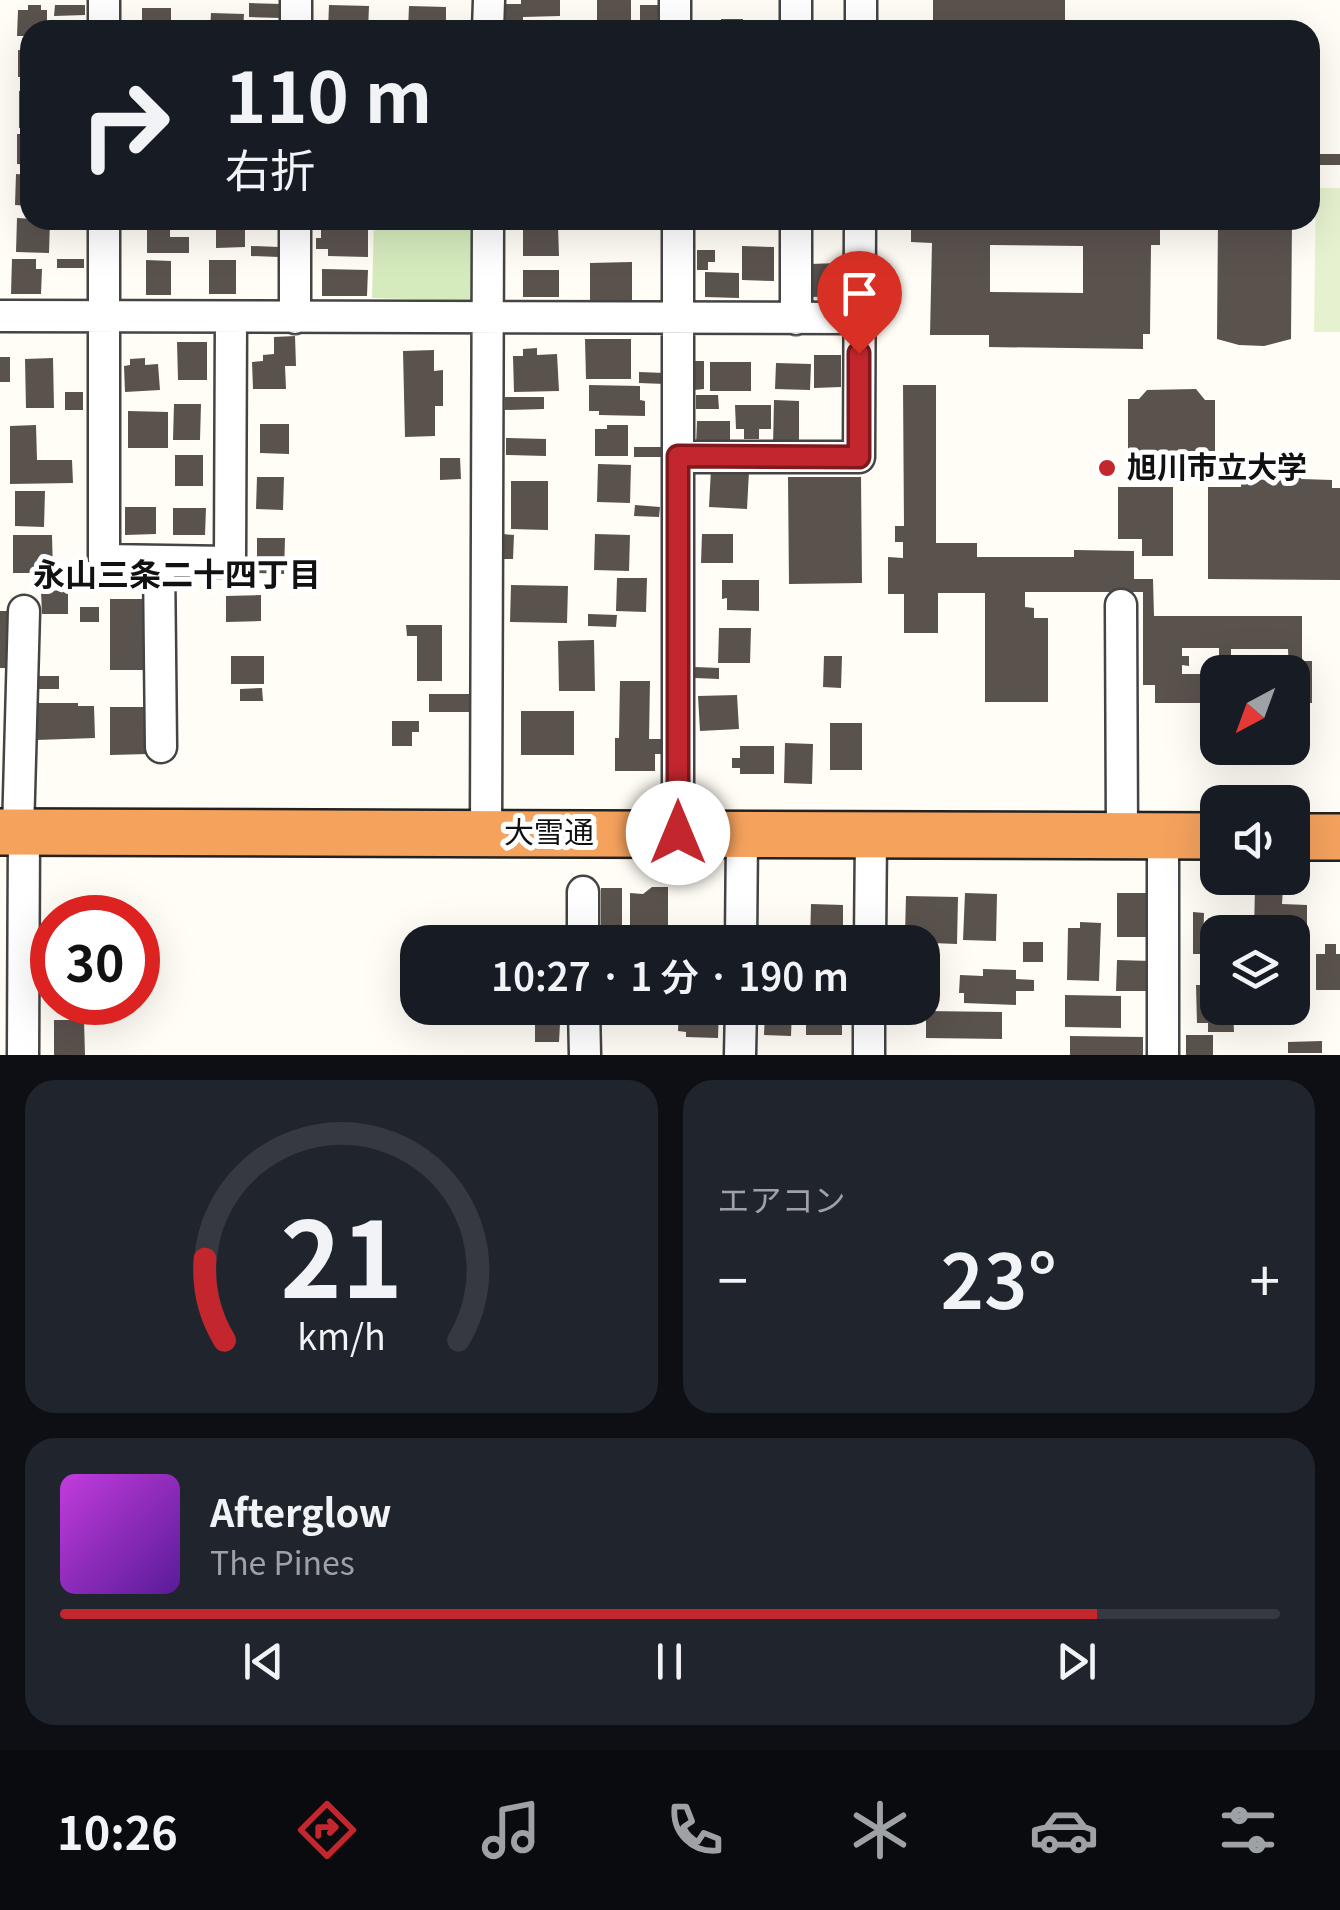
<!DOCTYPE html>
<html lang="ja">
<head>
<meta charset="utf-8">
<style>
  :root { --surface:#171b24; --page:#20242c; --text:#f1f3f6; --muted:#9ea1a6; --line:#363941; --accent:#c4262e }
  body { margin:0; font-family:Georgia,"Noto Sans JP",serif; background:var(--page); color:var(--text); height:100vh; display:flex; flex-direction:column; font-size:38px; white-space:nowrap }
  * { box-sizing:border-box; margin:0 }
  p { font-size:32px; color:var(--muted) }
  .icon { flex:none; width:55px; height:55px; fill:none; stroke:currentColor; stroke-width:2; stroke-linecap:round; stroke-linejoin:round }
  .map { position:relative; height:1055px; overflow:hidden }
  .details { display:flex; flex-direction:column; gap:25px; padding:25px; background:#0d0f14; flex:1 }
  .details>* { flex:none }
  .top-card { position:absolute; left:20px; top:20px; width:1300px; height:210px; border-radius:30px; box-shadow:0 10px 40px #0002; background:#171b24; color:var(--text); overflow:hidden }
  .needle { width:65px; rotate:221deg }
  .fabs { position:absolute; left:1200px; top:655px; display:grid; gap:20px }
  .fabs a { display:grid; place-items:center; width:110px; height:110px; border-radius:20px; background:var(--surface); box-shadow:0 10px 40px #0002; font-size:50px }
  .speed { position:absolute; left:30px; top:895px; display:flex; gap:20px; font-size:50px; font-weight:700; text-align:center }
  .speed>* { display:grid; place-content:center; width:130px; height:130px; border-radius:50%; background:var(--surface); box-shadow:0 10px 40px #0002; line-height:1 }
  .speed .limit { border:15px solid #d22; background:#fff; color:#111 }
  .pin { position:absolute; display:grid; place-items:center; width:85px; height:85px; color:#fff; margin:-102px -42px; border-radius:50% 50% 50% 0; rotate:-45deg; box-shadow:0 0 10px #0007 }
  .pin .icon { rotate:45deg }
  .me { position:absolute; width:110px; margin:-55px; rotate:0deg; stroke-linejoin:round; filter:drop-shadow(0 0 8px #0008) }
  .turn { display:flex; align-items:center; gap:35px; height:210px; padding:0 40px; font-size:45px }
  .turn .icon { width:130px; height:130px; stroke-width:2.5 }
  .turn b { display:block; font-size:70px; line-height:85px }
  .big { font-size:75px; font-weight:600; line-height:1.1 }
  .details .tile { flex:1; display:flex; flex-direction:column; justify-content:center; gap:15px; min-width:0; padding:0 35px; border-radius:30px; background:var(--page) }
  .details .dial { align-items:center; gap:0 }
  .dial svg { height:260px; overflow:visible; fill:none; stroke:var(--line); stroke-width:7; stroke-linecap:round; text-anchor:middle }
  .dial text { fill:var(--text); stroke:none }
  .song { display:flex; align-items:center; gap:30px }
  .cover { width:120px; height:120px; border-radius:15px; background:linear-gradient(135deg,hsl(290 70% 55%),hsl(270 70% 35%)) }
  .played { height:10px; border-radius:5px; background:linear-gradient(90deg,var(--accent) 85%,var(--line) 85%) }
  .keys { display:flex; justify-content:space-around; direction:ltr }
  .heat { display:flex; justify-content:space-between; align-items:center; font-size:55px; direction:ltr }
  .details .tiles { flex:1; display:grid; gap:25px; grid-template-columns:1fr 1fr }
  .tile:last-child { grid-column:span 2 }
  .trip { position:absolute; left:400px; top:925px; width:540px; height:100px; border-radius:30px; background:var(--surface); box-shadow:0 10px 40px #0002; font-weight:600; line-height:100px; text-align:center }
  .menu { display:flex; height:160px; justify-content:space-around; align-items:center; background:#090b0e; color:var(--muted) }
  .menu .icon { width:70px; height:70px }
  .menu .on { color:var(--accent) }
  .menu b { font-size:45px; color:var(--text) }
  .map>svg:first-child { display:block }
  .green { fill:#d5ebbd }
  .pitch { fill:#e6f2cf }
  .building { fill:#5a524d; fill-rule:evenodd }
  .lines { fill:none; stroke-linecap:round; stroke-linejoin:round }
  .minor-casing { stroke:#444; stroke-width:35 }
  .highway-casing { stroke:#222; stroke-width:50 }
  .minor { stroke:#fff; stroke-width:30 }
  .highway { stroke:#f5a25d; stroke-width:45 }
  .route-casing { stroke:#7f191e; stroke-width:25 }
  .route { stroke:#c4262e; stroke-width:18 }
  .poi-dot { fill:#c4262e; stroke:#fff; stroke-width:4 }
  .labels { text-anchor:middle; stroke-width:10; stroke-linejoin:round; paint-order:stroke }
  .poi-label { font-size:30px; font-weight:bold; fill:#111; stroke:#fff; text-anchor:start }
  .street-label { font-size:30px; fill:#111; stroke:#fff }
  .neighbourhood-label { font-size:32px; font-weight:bold; fill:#111; stroke:#fff }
</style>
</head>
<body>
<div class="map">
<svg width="1340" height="1055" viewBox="0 0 1340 1055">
  <rect width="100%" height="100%" fill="#fffdf5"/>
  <path class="green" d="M374,220H475L473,301L372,298Z"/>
  <path class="pitch" d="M1316,188H1340V332H1314Z"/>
  <path class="building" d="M521,0H560V16L523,17V22H505V4H521Z
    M597,0H631V24H597Z
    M933,0H1065V30H933Z
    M249,3L281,4V18L249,17Z
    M28,5H41V10H47V30H30V36H17L18,10H28Z
    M55,5H85V15L54,16Z
    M329,5L369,6L368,30H328Z
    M640,5H666V27H640Z
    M409,6L446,7V30H408Z
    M142,8H171V30H142Z
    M211,13L244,14L243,30H210Z
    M721,19H743V23H777V30H721Z
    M18,50L30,51V77H18Z
    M19,91H30V128H19Z
    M17,134H30V165L17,164Z
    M1310,154H1340V165H1310Z
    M16,174L30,175V206L15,205Z
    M17,218L50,220L49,253L16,252Z
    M147,220H170V237H189V253H147Z
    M216,220H245V247L216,248Z
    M911,220H1160V245H1151L1150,334H1143V349L989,347V335H930L932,243L911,242ZM990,245L1083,246V293L990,292Z
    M1218,220H1292L1291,339L1264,346L1239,345L1217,339Z
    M558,226L559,256H523V227Z
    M321,228H368V257L328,256V249H316V238H321Z
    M251,246L279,247V257L251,256Z
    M742,246L774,247V281L742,280Z
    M697,250H715V262H708V270H697Z
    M12,259H36V269H42L41,294H11Z
    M57,259H84V268H57Z
    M146,260L171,261V295H146Z
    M209,260H236V294H209Z
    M632,262V300L590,301V263Z
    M839,263L840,286H837V296L812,297L810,264Z
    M322,269L368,270L367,296H322Z
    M523,270H559V297H523Z
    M705,272L739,273V298L705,297Z
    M295,336L296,366H285L286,389H253L252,362L263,361V355L274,354V337Z
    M585,339H631V379H586Z
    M177,342H207V380H178Z
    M537,348V355L557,354L559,391L514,392L513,356H523V349Z
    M434,350V371L443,370V406H435V436L405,437L403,351Z
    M814,355H841V387L814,388Z
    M0,357H10V382H0Z
    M53,358L54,408H26L25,359Z
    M145,358V365L158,364L160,390L125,392L124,366L130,365V359Z
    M694,361H704V389L694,390Z
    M710,362H751V391H710Z
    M776,363L811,364L810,390L775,389Z
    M639,372L665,373V384L639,383Z
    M589,385L640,386V400L645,401V416L599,415V411H589Z
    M903,385H936V543H977V557H1074V550L1134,551V579H1153L1154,616H1302V661H1312V703H1292V672H1289L1288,649H1231V672H1219V648H1182V656H1189V666L1182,665V674H1218V703H1155V685H1143V592H1025V607L1034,608V618H1048V702H985V593H938V633H904V594H888V557L903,558V542H895V526H904Z
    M1196,389L1205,400H1215V479H1128V399H1139L1147,390Z
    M65,392H83V410H65Z
    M696,395H718L719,409H696Z
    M505,397H544V409L505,410Z
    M774,400L799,401V441H787V446H773Z
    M174,404H201L200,440H173Z
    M735,405H771V429H759V439H744V429H736Z
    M128,411L168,412V448H128Z
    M697,421H730V445H696Z
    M260,424H289V454L260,453Z
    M36,425L37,460H72L73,483L10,484V426Z
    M607,425H628V456H595V429H607Z
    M506,438L546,439V456L506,455Z
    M634,447H662V457H634Z
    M175,455H203V486H175Z
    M440,458H460L461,479L440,480Z
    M598,464L631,465L630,503L597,502Z
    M711,469L749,471L747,509L709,507Z
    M1273,470L1301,471V479L1332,480V488H1340V580L1208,579V487H1241V479L1273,480Z
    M257,477H284L283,510L256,509Z
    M788,477H861L862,583L789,584Z
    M511,481H548V530L511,529Z
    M1118,487H1173V556H1142V539H1118Z
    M15,491H45L44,527L15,526Z
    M635,505L660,507L659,517L634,516Z
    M125,507H156V534L125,535Z
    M173,508H206L205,535H173Z
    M503,534L514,535L513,559H502Z
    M595,534L630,535L629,571L594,570Z
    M702,534H733V563H701Z
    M13,535H52L53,573H13Z
    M257,538H285L284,574L257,573Z
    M617,578H647L646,612L616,611Z
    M722,580H759V611L727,610V598L722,599Z
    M511,585L568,586L567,623L510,622Z
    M68,590V614H42L41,591Z
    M261,595V621L226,622V596Z
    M110,599H147V670H110Z
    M80,607H99V622H80Z
    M0,611H9V668H0Z
    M588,614L617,615L616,627L588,626Z
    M406,625H442V681H417V636H407Z
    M719,628H751L750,663H718Z
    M594,640L595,691H559L558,641Z
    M231,656H264V684H231Z
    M824,656H842L841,688L823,687Z
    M695,667L719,668V679L695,678Z
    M32,676H59V689H32Z
    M620,681H650L649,739H665V754H655V771H615V738H619Z
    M262,688L263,701H240V689Z
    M429,694H471V712H429Z
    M737,695L739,729L700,731L698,696Z
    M36,703H78V706H94L95,738L36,740Z
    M110,707H148V754L110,755Z
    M521,711H574V755H521Z
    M392,721H419V732H412V746H392Z
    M830,723H862V770H830Z
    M785,743L813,744L812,784L784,783Z
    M740,746H774V774H740V768H732V758H740Z
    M652,887H668V942H630V893L643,894Z
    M1255,887H1283L1282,904L1307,905V931L1298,930V938H1292V932H1254Z
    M601,888H622V942H601Z
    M965,893L997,894L996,941L963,940Z
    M1117,893H1148V937H1117Z
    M906,896L958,897L957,944L932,943V934H905Z
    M811,904L843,905V942H810Z
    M70,905L97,906V918H70Z
    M1193,912L1204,913L1203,954H1193Z
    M1080,922L1101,923L1099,981L1067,980L1068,928H1080Z
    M1023,942H1043V962H1023Z
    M1325,944H1336V954H1340V990H1316V954H1325Z
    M1117,960L1151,961L1150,991H1116Z
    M983,969L1016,970V979L1034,980V991H1016V1005L964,1003V993H959L960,975L983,976Z
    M1196,985H1218V1008H1233L1234,1032H1208V1023H1197Z
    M1065,995L1121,996V1028L1065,1027Z
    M679,1008H719L718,1038L686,1037V1032L678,1031Z
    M806,1008H842V1035H806Z
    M765,1009L792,1010L791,1036L764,1035Z
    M926,1011L1002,1012V1039L926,1038Z
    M54,1020H84L85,1055H54Z
    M535,1023L560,1024L559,1042H535Z
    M1186,1035H1213V1055H1186Z
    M1070,1036L1143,1037V1055H1070Z
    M1322,1041V1053H1288V1042Z"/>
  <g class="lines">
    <g class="minor-casing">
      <path id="minor" d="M675,0V30
        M796,0V30
        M104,30V0
        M296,30V0
        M488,30L489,0
        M861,30V0
        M104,220V560L230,562L231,318
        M678,220V833
        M796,220V319
        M0,316L859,318
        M295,318V220
        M679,457H859L860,220
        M159,561L161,747
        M1121,605L1122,835
        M18,832L24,611
        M486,832L488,220
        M1163,836V1055
        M583,892V942
        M741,942L742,835
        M870,942L871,836
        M584,1008L585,1055
        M23,1055L24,832
        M740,1055L741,1008
        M869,1055V1008"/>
    </g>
    <g class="highway-casing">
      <path id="highway" d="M0,832L1218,836
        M1292,837H1340"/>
    </g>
    <use href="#minor" class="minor"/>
    <use href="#highway" class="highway"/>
  </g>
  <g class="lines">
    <g class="route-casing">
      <path id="route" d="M678,833V456L859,457V353"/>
    </g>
    <use href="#route" class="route"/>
  </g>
  <circle class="poi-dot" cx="1107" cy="468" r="10"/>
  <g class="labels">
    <g class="poi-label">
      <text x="1127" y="478">旭川市立大学</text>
    </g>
    <g class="street-label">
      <text x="549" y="843">大雪通</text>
    </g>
    <g class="neighbourhood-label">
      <text x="177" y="586">永山三条二十四丁目</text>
    </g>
  </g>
</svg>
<div class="fabs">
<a><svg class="needle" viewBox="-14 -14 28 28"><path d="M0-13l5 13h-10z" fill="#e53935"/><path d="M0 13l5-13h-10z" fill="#9ea1a6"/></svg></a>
<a><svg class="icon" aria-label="sound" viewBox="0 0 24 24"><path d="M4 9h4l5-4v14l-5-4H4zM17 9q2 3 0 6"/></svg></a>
<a><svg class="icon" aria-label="layers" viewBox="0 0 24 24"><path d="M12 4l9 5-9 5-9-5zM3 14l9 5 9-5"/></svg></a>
</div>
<div class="speed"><div class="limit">30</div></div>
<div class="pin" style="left:859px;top:353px;background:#d93025"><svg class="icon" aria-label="arrive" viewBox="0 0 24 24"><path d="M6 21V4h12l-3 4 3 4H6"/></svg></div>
<svg class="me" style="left:678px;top:833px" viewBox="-20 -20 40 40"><circle r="19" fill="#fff"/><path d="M0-13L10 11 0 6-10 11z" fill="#c4262e"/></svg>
<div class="trip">10:27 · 1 分 · 190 m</div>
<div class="top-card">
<div class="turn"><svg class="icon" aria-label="right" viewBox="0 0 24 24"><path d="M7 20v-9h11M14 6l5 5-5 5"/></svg><div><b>110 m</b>右折</div></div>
</div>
</div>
<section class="details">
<div class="tiles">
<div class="tile dial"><svg viewBox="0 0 100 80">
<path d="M14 69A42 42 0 1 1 86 69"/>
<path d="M14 69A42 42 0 0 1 8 44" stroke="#c4262e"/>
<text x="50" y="56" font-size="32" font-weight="700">21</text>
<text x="50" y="72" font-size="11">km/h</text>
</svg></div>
<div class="tile"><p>エアコン</p>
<div class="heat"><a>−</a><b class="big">23°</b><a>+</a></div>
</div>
<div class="tile">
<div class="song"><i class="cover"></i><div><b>Afterglow</b><p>The Pines</p></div></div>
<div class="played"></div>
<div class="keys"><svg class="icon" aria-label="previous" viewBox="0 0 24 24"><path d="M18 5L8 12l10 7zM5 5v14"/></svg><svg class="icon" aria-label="pause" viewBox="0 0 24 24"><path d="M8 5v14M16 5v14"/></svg><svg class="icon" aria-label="next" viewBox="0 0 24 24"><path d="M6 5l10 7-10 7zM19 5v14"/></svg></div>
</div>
</div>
</section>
<nav class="menu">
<b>10:26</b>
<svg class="icon on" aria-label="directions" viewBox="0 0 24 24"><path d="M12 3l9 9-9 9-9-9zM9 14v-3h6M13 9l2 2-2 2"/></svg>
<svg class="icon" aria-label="music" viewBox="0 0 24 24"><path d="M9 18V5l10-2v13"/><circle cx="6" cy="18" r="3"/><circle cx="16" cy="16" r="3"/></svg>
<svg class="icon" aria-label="phone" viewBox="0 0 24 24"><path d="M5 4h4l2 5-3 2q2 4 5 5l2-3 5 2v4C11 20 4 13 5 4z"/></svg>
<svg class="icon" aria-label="climate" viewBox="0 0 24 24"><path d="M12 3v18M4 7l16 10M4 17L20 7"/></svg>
<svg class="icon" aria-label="car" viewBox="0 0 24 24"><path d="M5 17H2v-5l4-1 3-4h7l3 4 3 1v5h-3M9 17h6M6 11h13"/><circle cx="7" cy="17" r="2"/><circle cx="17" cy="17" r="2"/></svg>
<svg class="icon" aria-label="filters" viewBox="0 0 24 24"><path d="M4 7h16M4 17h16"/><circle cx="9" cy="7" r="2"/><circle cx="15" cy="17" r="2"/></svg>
</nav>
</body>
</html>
